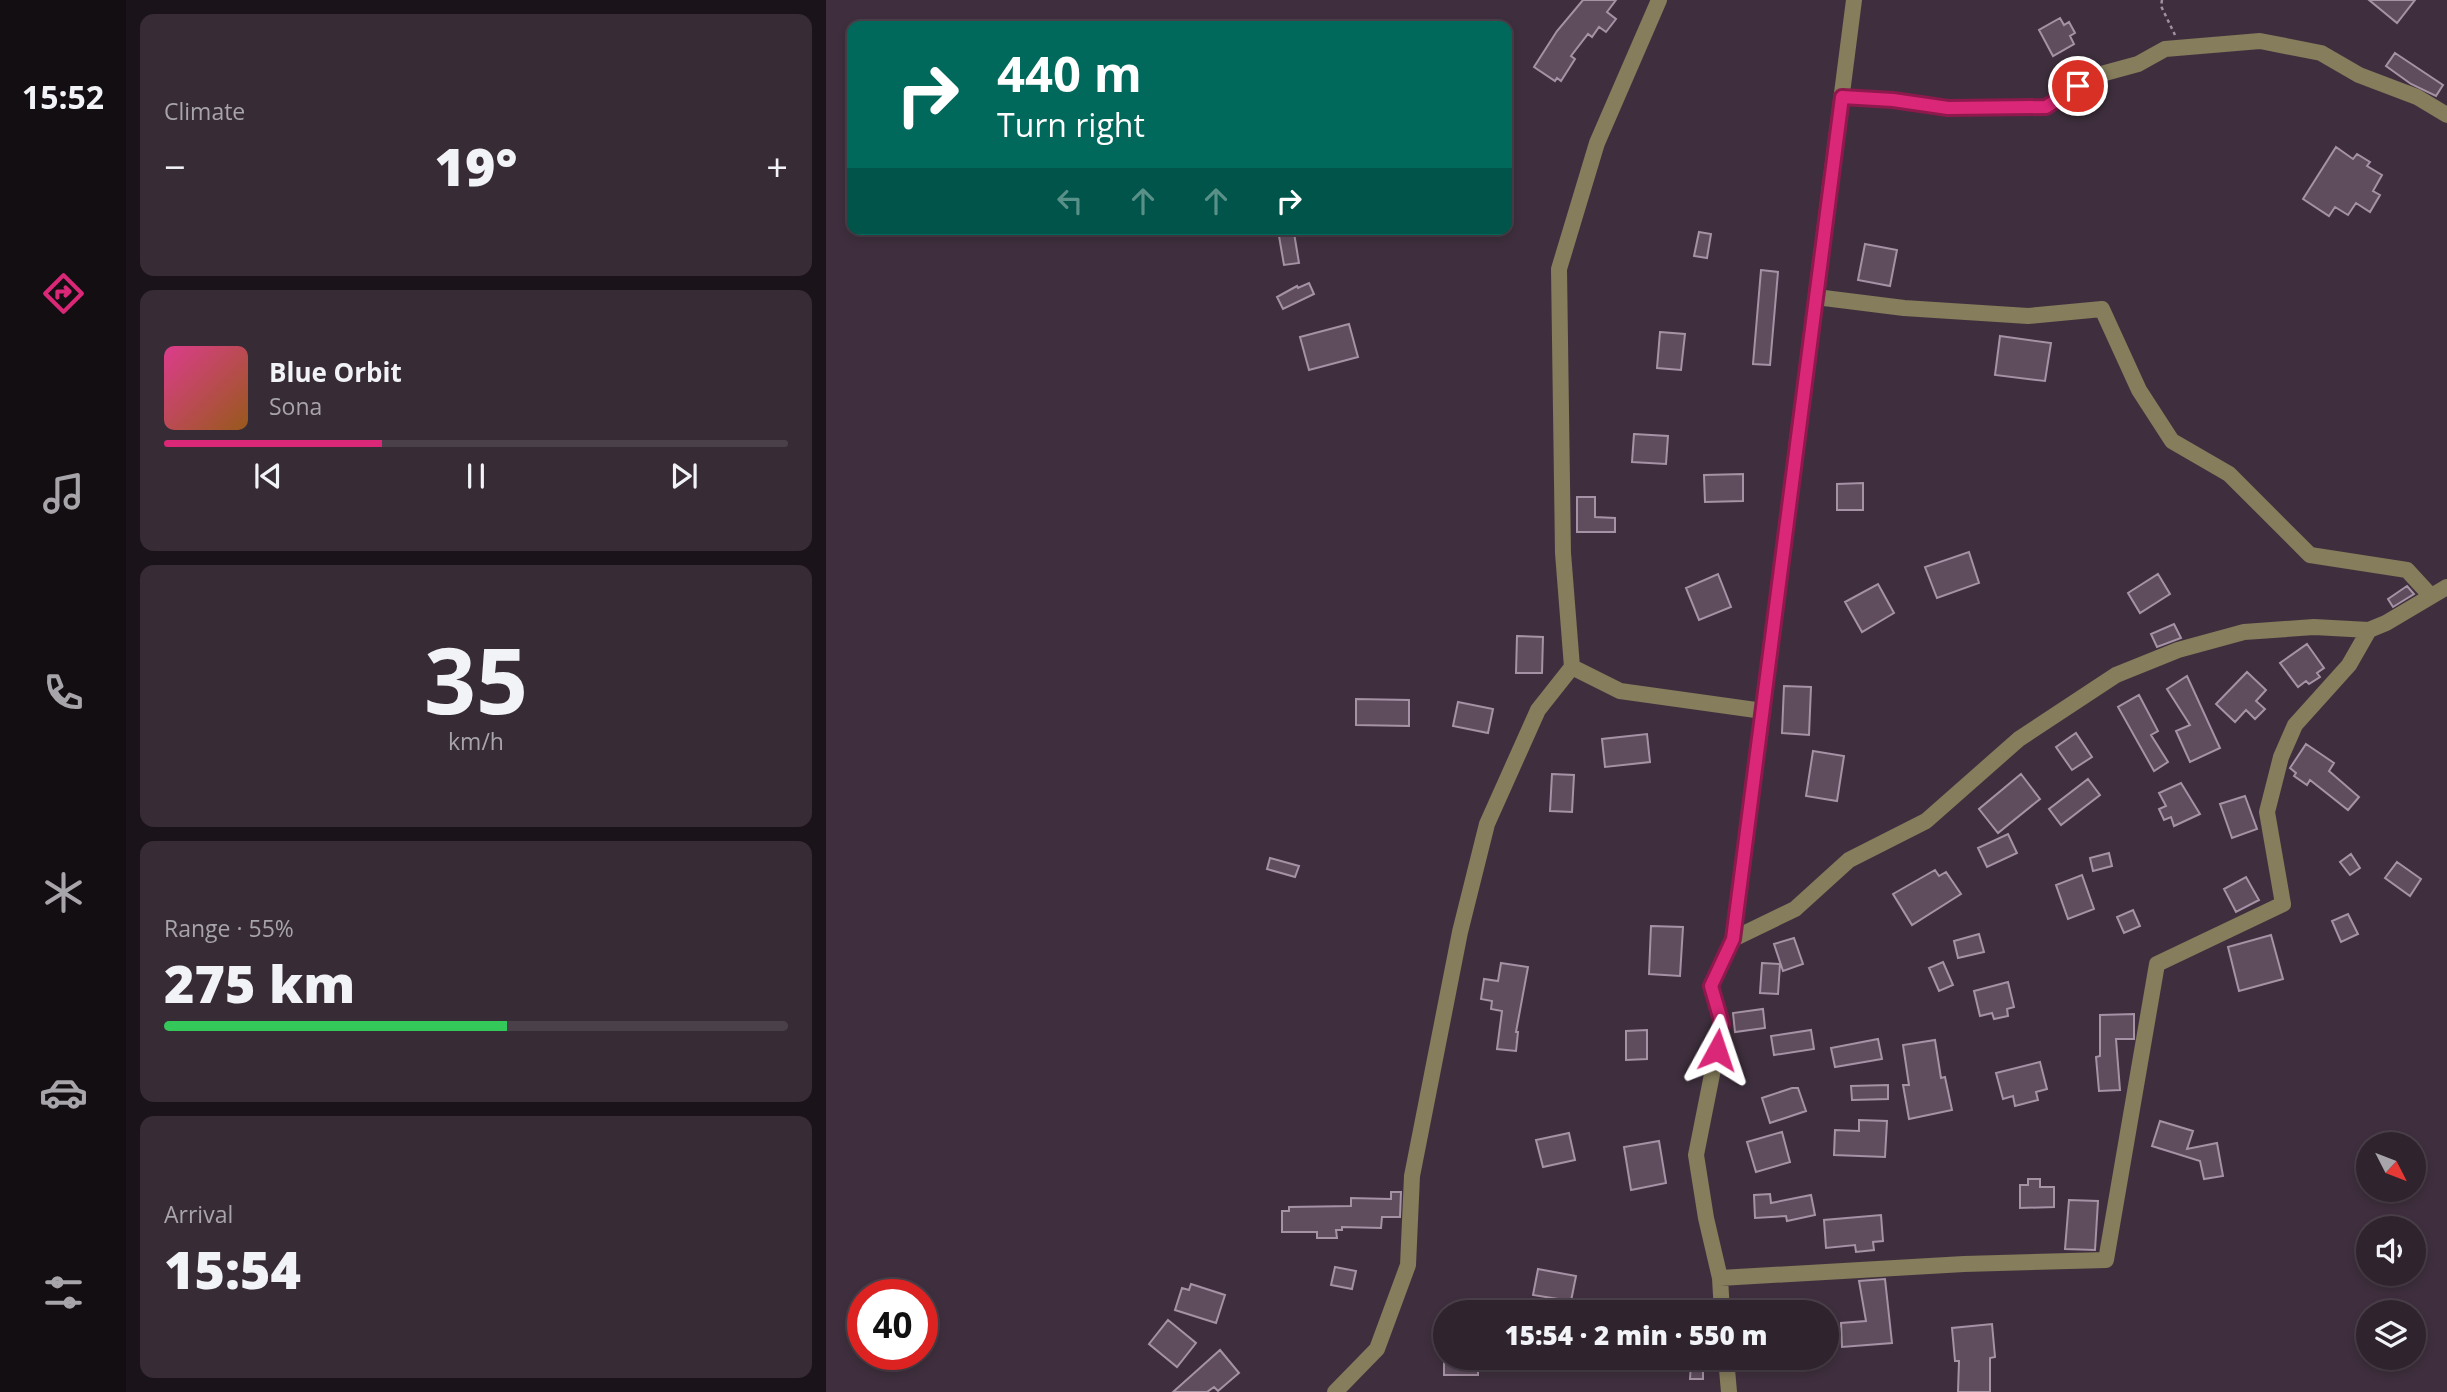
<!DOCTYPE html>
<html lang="en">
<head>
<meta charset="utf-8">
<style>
  :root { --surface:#2f232e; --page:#372b36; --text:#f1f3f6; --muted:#a7a4aa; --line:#4a404a; --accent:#db2777 }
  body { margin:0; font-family:"Open Sans",sans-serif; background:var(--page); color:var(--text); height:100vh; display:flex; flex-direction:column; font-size:26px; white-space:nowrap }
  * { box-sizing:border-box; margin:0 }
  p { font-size:23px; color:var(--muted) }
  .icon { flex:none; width:38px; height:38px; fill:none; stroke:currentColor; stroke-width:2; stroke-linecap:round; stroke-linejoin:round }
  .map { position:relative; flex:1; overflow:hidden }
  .drawer { display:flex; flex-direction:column; gap:14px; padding:14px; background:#1a1319; width:700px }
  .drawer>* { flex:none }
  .banner { position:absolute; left:21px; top:21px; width:665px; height:214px; border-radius:14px; box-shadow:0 4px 10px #0003,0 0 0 2px var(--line); background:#00695c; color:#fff; overflow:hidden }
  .needle { width:46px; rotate:132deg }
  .fabs { position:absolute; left:1530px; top:1132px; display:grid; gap:14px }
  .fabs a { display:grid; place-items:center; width:70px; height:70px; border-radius:50%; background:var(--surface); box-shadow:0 4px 10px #0003,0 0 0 2px var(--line); font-size:35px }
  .speed { position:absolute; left:21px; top:1279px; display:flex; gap:14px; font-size:35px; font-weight:700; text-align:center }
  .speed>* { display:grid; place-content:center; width:91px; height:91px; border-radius:50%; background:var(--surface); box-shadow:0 4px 10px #0003,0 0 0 2px var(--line); line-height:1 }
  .speed .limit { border:10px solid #d22; background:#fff; color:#111 }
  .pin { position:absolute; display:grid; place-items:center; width:60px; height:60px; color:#fff; margin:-30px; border:4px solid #fff; border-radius:50%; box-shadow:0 2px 7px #0007 }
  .me { position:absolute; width:77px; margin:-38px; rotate:5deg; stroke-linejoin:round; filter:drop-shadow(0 0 5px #0008) }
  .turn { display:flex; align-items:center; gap:24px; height:147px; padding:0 35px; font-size:32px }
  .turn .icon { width:91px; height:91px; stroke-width:2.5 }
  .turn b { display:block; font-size:49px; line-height:60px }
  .lanes { display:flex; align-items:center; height:66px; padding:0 35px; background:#0003; justify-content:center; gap:35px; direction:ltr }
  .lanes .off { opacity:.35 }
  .big { font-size:52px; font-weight:800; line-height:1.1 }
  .drawer .card { flex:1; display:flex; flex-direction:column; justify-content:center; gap:10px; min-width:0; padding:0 24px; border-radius:14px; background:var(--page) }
  .drawer .dial { align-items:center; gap:0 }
  .dial b { font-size:91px; line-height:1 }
  .song { display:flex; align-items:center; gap:21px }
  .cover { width:84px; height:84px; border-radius:10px; background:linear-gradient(135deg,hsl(330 70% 55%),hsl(30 70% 35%)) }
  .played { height:7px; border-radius:4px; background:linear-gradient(90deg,var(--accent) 35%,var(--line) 35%) }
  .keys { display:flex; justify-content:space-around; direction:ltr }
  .heat { display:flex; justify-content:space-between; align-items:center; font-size:38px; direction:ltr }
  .charge { height:10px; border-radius:5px; background:linear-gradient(90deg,#34c759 55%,var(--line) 0) }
  .trip { position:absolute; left:607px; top:1300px; width:406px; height:70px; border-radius:35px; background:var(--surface); box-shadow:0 4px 10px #0003,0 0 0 2px var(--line); font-weight:800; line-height:70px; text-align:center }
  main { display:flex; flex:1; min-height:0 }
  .menu { display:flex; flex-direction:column; width:126px; justify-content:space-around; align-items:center; background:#130e12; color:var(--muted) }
  .menu .icon { width:49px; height:49px }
  .menu .selected { color:var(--accent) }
  .menu b { font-size:32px; color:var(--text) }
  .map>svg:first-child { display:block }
  .building { fill:#5f4d5e; stroke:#a592a4; stroke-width:2 }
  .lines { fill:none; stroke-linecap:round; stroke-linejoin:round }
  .path { stroke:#9f919e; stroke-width:2.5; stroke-dasharray:3.5 3.5; stroke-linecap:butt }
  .minor { stroke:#857d5b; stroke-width:16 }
  .route-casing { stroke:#8e194d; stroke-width:18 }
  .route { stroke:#db2777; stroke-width:12 }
</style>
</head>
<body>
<main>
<nav class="menu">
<b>15:52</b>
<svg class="icon selected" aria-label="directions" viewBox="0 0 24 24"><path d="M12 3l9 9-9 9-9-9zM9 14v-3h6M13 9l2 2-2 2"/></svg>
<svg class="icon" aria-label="music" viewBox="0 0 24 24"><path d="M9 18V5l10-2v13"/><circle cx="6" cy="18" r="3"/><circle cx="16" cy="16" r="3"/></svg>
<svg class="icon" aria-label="phone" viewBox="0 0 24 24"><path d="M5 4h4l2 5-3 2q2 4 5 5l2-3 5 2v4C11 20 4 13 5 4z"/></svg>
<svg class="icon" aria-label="climate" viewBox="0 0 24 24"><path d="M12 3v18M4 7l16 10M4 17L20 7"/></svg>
<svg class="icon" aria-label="car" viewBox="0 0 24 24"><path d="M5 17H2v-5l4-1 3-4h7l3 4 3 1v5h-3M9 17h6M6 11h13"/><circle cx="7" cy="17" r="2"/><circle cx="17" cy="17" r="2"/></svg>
<svg class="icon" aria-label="filters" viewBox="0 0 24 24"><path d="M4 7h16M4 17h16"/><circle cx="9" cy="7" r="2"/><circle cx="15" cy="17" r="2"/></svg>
</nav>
<section class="drawer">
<div class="card"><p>Climate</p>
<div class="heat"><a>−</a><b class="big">19°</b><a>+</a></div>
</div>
<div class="card">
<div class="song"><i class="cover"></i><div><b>Blue Orbit</b><p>Sona</p></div></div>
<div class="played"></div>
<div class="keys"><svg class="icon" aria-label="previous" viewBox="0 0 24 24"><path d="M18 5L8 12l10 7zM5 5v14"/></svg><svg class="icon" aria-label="pause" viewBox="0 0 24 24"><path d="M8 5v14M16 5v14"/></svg><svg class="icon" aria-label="next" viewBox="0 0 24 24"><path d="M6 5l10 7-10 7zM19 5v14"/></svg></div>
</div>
<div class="card dial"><b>35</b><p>km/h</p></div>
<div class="card"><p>Range · 55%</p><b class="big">275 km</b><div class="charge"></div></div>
<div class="card"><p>Arrival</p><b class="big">15:54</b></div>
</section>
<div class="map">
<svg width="1621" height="1392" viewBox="0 0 1621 1392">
  <rect width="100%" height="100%" fill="#3f2f3e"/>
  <path class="building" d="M757,0H790L781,12L790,19L780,32L773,27L766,37L762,34L745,56L749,59L735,81L731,78L729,81L708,67L731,31Z
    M1543,0H1589L1571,23Z
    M1234,18L1238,25L1243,22L1249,33L1244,36L1248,44L1227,56L1213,30Z
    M1569,53L1617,85L1610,96L1585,84L1560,66Z
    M1510,147L1527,159L1531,154L1544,162L1541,166L1556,175L1547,191L1554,195L1544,212L1530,203L1522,215L1509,207L1503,216L1477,199Z
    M873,232L885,234L881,258L868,256Z
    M468,233L473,263L458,265L453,236Z
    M1039,244L1071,250L1064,286L1032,280Z
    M935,270L952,272L944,365L927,364Z
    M483,283L488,294L457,309L451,297L471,286L472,288Z
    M523,324L532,357L483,370L474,337Z
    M834,332L859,334L855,370L831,368Z
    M1174,336L1225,343L1219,381L1169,375Z
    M808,434L842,436L840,464L806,462Z
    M917,474V501L879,502L878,475Z
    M1037,483V510H1011V484Z
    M751,497H769V517L789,518V532H751Z
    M1143,552L1153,583L1111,598L1099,567Z
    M892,574L905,607L873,620L860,588Z
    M1332,574L1344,594L1314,613L1302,593Z
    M1052,584L1068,613L1036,632L1019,602Z
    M1581,586L1588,594L1567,607L1562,599Z
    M1348,624L1355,638L1331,647L1325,634Z
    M691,636L717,637L716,673H690Z
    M1481,644L1498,668L1491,673L1494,677L1483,684L1480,681L1472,687L1454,663Z
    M1421,672L1440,690L1430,701L1439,709L1429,719L1420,710L1409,722L1390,704Z
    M1361,676L1394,748L1364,762L1350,731L1364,725L1341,689Z
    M958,686L985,687L983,735L956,733Z
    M1313,695L1332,731L1325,735L1342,762L1328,771L1292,707Z
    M530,699L583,700V726L530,725Z
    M632,702L667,709L662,733L627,726Z
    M1250,733L1266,757L1246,770L1230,747Z
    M821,734L824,762L779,767L776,739Z
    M1480,744L1508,763L1503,771L1533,797L1522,810L1484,780L1481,785L1468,776L1470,773L1464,768Z
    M987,751L1018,756L1011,801L980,796Z
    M726,774L748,775L746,812L724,811Z
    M1195,774L1214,799L1172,833L1153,809Z
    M1262,779L1274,795L1235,825L1223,809Z
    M1355,783L1374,814L1348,826L1345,817L1338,820L1333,809L1340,806L1333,793Z
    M1419,796L1431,829L1406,838L1394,804Z
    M1182,834L1191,853L1161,867L1152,848Z
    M1283,853L1286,866L1267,871L1264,858Z
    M1525,854L1534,868L1524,875L1514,862Z
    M444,858L473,866L469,877L441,869Z
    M1571,862L1595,879L1584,896L1559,878Z
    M1109,870L1113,876L1120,872L1135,894L1086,925L1067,894Z
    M1256,875L1268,909L1242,919L1230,885Z
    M1420,877L1433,900L1410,912L1398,889Z
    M1307,910L1314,926L1298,933L1291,917Z
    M1522,914L1532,934L1515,942L1506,921Z
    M825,926L857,927L854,976L823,974Z
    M1153,934L1158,952L1132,958L1128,941Z
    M1445,935L1457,979L1413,991L1402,947Z
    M968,938L977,964L957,971L948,944Z
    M1117,962L1127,985L1113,991L1103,968Z
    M675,963L702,967L690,1032H692L690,1051L671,1049L676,1011L665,1009L666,1001L655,999L658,979L672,981Z
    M936,963L954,964L952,994L934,993Z
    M1182,982L1188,1007L1181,1009L1182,1016L1168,1019L1166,1013L1154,1016L1148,991Z
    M937,1009L939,1028L909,1032L907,1013Z
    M1308,1014V1039H1290L1294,1090L1273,1091L1270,1057L1274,1056V1015Z
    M821,1030V1059L800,1060V1031Z
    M985,1030L988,1049L948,1055L945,1036Z
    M1052,1039L1056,1059L1009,1067L1005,1048Z
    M1109,1040L1115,1078L1119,1077L1126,1110L1083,1119L1077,1085H1083L1077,1045Z
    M1214,1062L1221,1089L1210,1092L1212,1100L1189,1106L1187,1096L1177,1099L1170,1073Z
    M1062,1085V1099L1026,1100L1025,1086Z
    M966,1088H972L980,1111L944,1123L936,1098Z
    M1033,1120L1061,1121L1059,1157L1008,1155L1009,1130L1033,1131Z
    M1334,1121L1367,1131L1361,1149L1391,1143L1397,1176L1378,1179L1374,1161L1326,1146Z
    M956,1132L964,1162L930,1172L921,1142Z
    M743,1133L749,1160L717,1167L710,1140Z
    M833,1141L840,1183L805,1190L798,1147Z
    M1202,1179H1214V1187H1228V1207L1194,1208V1185H1202Z
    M565,1192H575L574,1217H556L555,1228L516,1227V1230H510L511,1238H491V1232H456V1211H463V1207L525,1206V1198L565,1199Z
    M944,1194L945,1203L985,1195L989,1215L961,1221L960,1216L929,1218L928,1195Z
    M1243,1200L1272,1201L1269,1250L1239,1249Z
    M1055,1215L1057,1241L1047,1242L1048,1250L1030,1252L1029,1245L1000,1248L998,1220Z
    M509,1267L530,1271L526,1289L505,1285Z
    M712,1269L750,1276L745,1301L707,1295Z
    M1059,1279L1066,1343L1016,1347L1015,1323L1040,1321L1033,1281Z
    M365,1284L399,1295L390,1323L349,1310L356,1288L363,1290Z
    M342,1320L370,1343L351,1367L323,1344Z
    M1166,1324L1169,1357L1164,1358V1392H1132L1133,1361H1129L1126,1328Z
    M394,1350L413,1373L392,1391L388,1387L381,1392H347Z
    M618,1358H652V1375H618Z
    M865,1363H877V1379H864Z"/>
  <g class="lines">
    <path class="path" d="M1336,0L1335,6L1349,35"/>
    <path class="minor" d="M833,0L771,143L733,269L737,553L746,667L794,691L937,711
      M1016,97L1067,100L1122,108L1220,107L1268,76L1312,64L1339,49L1434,41L1495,53L1533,75L1591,97L1621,115
      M990,297L1078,308L1202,316L1276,309L1313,390L1346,441L1403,474L1484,555L1581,570L1604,595
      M907,939L969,909L1023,860L1100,821L1193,739L1290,675L1352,650L1418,632L1488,627L1543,630L1560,623L1621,587
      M894,1278L1138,1264L1280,1260L1331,964L1457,904L1441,812L1455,757L1469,725L1523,665L1543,630
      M896,1312L894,1278L880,1218L870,1155L896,1024L885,986L907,939L1028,0
      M900,1358L903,1392
      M509,1392L551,1349L582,1265L586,1176L634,932L661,824L712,710L746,667"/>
  </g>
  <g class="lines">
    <g class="route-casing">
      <path id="route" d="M891,1050L896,1024L885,986L907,939L1016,97L1067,100L1122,108L1220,107L1252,86"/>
    </g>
    <use href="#route" class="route"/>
  </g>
</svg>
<div class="fabs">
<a><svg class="needle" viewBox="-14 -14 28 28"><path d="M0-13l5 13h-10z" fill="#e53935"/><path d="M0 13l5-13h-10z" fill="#a7a4aa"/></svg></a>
<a><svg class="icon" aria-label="sound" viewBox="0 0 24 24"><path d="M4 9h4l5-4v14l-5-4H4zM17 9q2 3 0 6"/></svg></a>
<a><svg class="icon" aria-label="layers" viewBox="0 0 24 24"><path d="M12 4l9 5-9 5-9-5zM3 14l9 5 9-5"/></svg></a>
</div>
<div class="speed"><div class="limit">40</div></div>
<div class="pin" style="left:1252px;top:86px;background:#d93025"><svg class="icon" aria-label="arrive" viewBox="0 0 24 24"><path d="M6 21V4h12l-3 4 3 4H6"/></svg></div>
<svg class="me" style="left:891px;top:1050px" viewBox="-20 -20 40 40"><path d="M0-17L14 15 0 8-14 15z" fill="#db2777" stroke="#fff" stroke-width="4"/></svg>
<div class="trip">15:54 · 2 min · 550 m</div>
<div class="banner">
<div class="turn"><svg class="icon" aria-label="right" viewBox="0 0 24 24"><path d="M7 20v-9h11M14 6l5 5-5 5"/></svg><div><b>440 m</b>Turn right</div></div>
<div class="lanes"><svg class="icon off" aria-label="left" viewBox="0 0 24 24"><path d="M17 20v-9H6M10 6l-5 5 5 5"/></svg><svg class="icon off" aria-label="ahead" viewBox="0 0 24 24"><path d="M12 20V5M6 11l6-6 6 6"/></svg><svg class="icon off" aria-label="ahead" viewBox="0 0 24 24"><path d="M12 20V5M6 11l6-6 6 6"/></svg><svg class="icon" aria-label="right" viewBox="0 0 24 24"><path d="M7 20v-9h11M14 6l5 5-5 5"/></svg></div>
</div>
</div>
</main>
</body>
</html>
